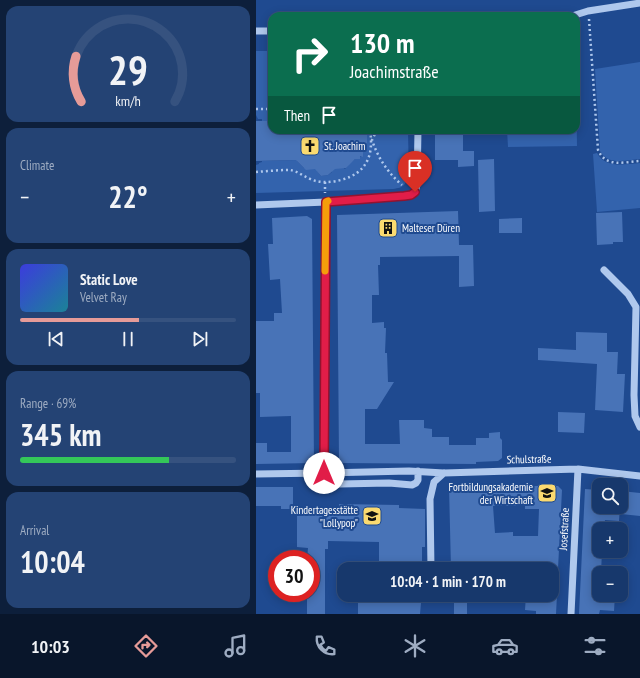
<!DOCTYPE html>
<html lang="en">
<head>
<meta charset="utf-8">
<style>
  :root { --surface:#17386c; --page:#244374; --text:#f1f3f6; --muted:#9eacc2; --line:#36527f; --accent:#e69b98 }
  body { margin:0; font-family:"PT Sans Narrow",sans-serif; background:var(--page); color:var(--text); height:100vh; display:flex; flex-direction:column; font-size:15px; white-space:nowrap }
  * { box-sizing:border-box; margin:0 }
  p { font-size:13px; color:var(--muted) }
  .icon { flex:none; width:22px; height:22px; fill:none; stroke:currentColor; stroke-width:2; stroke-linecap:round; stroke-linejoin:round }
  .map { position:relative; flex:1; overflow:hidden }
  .panel { display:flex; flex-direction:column; gap:6px; padding:6px; background:#0d1f3b; width:256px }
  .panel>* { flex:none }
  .top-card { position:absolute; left:12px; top:12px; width:312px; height:122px; border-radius:12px; box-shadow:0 2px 10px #0003,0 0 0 1px var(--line); background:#0b6e4f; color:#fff; overflow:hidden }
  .buttons { position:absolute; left:336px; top:478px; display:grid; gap:8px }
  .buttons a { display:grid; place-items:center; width:36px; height:36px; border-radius:8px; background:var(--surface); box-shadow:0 2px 10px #0003,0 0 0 1px var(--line); font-size:20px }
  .speed { position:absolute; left:12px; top:550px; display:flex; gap:8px; font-size:20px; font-weight:700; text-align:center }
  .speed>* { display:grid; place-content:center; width:52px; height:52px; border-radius:50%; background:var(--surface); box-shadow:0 2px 10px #0003,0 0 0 1px var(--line); line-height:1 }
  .speed .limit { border:6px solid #d22; background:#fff; color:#111 }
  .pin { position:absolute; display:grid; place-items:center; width:34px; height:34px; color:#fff; margin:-41px -17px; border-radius:50% 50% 50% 0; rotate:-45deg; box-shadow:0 0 4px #0007 }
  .pin .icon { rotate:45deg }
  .me { position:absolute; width:44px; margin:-22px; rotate:0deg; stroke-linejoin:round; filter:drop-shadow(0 0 3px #0008) }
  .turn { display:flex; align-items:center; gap:14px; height:84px; padding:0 16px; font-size:18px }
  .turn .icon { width:52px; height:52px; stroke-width:2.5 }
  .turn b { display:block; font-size:28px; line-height:34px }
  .then { display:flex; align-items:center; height:38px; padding:0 16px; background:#0003; gap:8px; font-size:15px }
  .big { font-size:30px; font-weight:600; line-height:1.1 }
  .panel .tile { flex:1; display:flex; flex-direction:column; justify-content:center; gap:6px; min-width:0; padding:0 14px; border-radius:12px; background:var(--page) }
  .panel .dial { align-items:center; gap:0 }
  .dial svg { height:104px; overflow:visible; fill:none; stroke:var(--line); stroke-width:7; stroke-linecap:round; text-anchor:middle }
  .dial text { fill:var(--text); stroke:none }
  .song { display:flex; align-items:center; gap:12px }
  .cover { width:48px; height:48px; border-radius:6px; background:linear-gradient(135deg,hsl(240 70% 55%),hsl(190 70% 35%)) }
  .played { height:4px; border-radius:2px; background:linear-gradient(90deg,var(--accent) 55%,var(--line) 55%) }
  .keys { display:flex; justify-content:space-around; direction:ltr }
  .heat { display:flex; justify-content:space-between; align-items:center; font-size:22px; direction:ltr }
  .charge { height:6px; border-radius:3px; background:linear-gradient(90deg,#34c759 69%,var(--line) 0) }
  .trip { position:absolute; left:81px; top:562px; width:222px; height:40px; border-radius:12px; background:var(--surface); box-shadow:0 2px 10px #0003,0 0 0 1px var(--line); font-weight:600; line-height:40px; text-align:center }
  .tabs { display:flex; height:64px; justify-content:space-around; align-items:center; background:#09162b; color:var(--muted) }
  .tabs .icon { width:28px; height:28px }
  .tabs .active { color:var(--accent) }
  .tabs b { font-size:18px; color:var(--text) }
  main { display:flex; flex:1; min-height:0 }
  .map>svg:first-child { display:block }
  .green { fill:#3363ad }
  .building { fill:#4873b7; fill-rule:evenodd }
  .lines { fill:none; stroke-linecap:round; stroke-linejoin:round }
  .path { stroke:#afc8ed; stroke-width:2.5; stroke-dasharray:2 3; stroke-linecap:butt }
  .minor { stroke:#afc8ed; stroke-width:7 }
  .route-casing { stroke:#92132f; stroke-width:10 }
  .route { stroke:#e11d48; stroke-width:7 }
  .slow { stroke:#f59e0b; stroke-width:7 }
  .labels { text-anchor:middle; stroke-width:4; stroke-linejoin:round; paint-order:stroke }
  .poi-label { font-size:11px; fill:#fff; stroke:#1f4a90; text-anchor:start }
  .street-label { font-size:11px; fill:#fff; stroke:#1f4a90 }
</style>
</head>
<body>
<main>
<section class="panel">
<div class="tile dial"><svg viewBox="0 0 100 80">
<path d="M14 69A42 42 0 1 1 86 69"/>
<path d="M14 69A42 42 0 0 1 10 34" stroke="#e69b98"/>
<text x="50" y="56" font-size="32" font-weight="700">29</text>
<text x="50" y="72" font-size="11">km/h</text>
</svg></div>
<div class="tile"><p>Climate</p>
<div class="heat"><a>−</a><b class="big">22°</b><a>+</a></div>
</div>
<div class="tile">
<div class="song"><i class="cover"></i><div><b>Static Love</b><p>Velvet Ray</p></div></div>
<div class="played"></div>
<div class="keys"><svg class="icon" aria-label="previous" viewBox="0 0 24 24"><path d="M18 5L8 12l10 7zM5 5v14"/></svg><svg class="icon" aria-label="pause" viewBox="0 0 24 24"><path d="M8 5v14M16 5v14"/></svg><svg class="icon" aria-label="next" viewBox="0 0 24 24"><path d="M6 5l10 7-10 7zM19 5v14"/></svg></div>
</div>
<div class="tile"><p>Range · 69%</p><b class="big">345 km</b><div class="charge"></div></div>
<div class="tile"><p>Arrival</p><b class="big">10:04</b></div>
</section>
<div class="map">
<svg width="384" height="614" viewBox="0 0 384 614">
  <rect width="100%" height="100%" fill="#1f4a90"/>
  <path class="green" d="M0,51H16V121H6V119H2L0,115Z
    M384,62V159C370,160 352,166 344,151L339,69Z
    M320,87L321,146L252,147L251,130H320Z
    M106,130H152C152,140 154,176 150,182C147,188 142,188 137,189L0,193V165L3,164V163L6,162V161L41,160V161L48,168L58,167V169H61V171L65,176L72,175L76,172V169L85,166L89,169C94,163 99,157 107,156L105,148L111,143V135Z
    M341,153C350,169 368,164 384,163V208L341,212L337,154Z"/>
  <path class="building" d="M0,121H16V130H106L111,135V143L107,147V157L104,156V159H99L90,168L79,169L72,175L65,176L59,169L50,170L40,160L0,161Z
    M179,130H207V151H218V166L202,167V160H179Z
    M238,159L239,211L223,212L222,160Z
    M202,211L203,245H217L218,286L203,287V256L124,257V265H122L123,295H116V323L128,322V328H130L129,353H131L132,382H138L121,409H109V444H144L143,420H168V428L176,429V437H193V445H220V438H233V433L244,432V438L246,440V458L242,461L220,462V464L83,463L81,215Z
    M366,212L367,242H357V244L341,245L340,213Z
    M51,216L56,219L58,463L0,464V443H11V452H35V416L4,417V393H0V321H18V313H26L24,279L14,280L12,244H17L16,218Z
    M266,218V233H243V219Z
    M320,332L351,333V352H362L361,374H369L367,412L339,410L341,364L282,360V348L320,350Z
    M302,412L329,413L328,433L302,432Z
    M193,486H302L306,490L302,569H195ZM237,506H269V509H283L282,536H257V532L239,533Z
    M0,487H37V509H25V506H0Z
    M329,489L343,490V507H364L363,521L349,520L348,529H343V551H346L345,573H343V595H359L358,611L344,610L343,614H323Z
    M365,491L384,493V516L365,514Z
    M83,504L143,505V508L169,509V547H166V566L123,565V542L72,541V549H69V614H51V593H55V559H51L52,548L41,547V509H83Z
    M198,595H211V614H198Z
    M270,595H301L300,614H280V611L269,610Z
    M102,602L165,603L164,614H102Z"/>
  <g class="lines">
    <path class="path" d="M333,19L342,150C350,168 368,162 384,161
      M0,109H16
      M121,130L116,140C122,158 132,173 146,185
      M0,172C11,171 23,170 34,170C42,171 51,179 60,181C68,183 77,182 85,180C111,173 118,155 114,130
      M69,182V193"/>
    <path class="minor" d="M316,16L332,11L384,3
      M0,31H16
      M0,205L70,202L155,195L159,192L161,185L162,130
      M348,270L372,294L380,307L378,395L379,416L384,427
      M68,473L70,202
      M68,473L75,482L84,484L133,483L156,485L160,483L162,480V471
      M0,474L68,473L153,471L188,473L322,469L384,476
      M175,569L174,499L178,482L188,473
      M315,614L322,469"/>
  </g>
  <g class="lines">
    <g class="route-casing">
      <path id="route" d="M68,473L70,202L148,196L155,195L159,192"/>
    </g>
    <use href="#route" class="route"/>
    <path class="slow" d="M69,271L70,202L72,201"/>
  </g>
  <defs>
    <g id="church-square" transform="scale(1)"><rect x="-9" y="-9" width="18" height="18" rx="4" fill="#fbda70" stroke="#1f4a90"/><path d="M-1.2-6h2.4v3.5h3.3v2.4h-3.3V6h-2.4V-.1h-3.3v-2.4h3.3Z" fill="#111"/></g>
    <g id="building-square" transform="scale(1)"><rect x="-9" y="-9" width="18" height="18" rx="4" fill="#fbda70" stroke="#1f4a90"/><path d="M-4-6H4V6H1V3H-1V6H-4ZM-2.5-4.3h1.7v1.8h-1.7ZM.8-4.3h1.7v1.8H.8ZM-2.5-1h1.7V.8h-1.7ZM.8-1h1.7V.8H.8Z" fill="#111"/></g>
    <g id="school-square" transform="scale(1)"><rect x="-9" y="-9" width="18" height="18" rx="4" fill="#fbda70" stroke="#1f4a90"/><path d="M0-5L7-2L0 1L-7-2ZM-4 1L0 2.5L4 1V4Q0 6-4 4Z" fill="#111"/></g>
  </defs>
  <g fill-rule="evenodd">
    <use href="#church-square" x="54" y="146"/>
    <use href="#building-square" x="132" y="228"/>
    <use href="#school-square" x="291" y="493"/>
    <use href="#school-square" x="116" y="516"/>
  </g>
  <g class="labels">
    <g class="poi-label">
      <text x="68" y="150">St. Joachim</text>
      <text x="146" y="232">Malteser Düren</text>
      <text x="277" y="491" text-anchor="end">Fortbildungsakademie<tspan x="277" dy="13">der Wirtschaft</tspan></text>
      <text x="102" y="514" text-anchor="end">Kindertagesstätte<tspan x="102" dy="13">"Lollypop"</tspan></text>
    </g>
    <g class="street-label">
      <text transform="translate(273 459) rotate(-1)" y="4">Schulstraße</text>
      <text transform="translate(308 529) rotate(-87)" y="4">Josefstraße</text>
    </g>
  </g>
</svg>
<div class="buttons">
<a><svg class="icon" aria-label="search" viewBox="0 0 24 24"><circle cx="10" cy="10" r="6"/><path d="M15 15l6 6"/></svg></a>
<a>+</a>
<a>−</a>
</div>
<div class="speed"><div class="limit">30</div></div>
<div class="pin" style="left:159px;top:192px;background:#d93025"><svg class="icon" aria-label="arrive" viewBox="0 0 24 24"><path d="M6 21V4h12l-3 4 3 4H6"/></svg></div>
<svg class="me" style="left:68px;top:473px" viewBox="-20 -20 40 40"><circle r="19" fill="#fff"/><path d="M0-13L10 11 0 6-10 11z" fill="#e11d48"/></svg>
<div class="trip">10:04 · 1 min · 170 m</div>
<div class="top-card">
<div class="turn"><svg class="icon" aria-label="right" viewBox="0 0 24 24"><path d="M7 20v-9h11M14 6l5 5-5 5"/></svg><div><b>130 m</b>Joachimstraße</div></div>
<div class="then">Then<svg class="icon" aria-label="arrive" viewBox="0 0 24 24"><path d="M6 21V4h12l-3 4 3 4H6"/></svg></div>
</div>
</div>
</main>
<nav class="tabs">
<b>10:03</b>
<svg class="icon active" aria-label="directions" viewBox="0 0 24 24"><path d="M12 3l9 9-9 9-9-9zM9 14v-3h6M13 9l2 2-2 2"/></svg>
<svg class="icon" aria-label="music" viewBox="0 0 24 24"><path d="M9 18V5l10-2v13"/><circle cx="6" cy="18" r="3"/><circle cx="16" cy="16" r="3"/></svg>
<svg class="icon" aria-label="phone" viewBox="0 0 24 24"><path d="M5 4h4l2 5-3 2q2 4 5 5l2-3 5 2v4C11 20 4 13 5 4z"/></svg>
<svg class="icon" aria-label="climate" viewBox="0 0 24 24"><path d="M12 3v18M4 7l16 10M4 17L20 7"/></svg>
<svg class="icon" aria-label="car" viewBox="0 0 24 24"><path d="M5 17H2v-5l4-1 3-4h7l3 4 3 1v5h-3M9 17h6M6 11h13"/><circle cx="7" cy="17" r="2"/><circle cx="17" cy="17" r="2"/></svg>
<svg class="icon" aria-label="filters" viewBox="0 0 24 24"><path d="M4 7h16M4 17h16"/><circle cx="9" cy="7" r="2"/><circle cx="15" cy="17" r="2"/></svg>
</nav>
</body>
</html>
